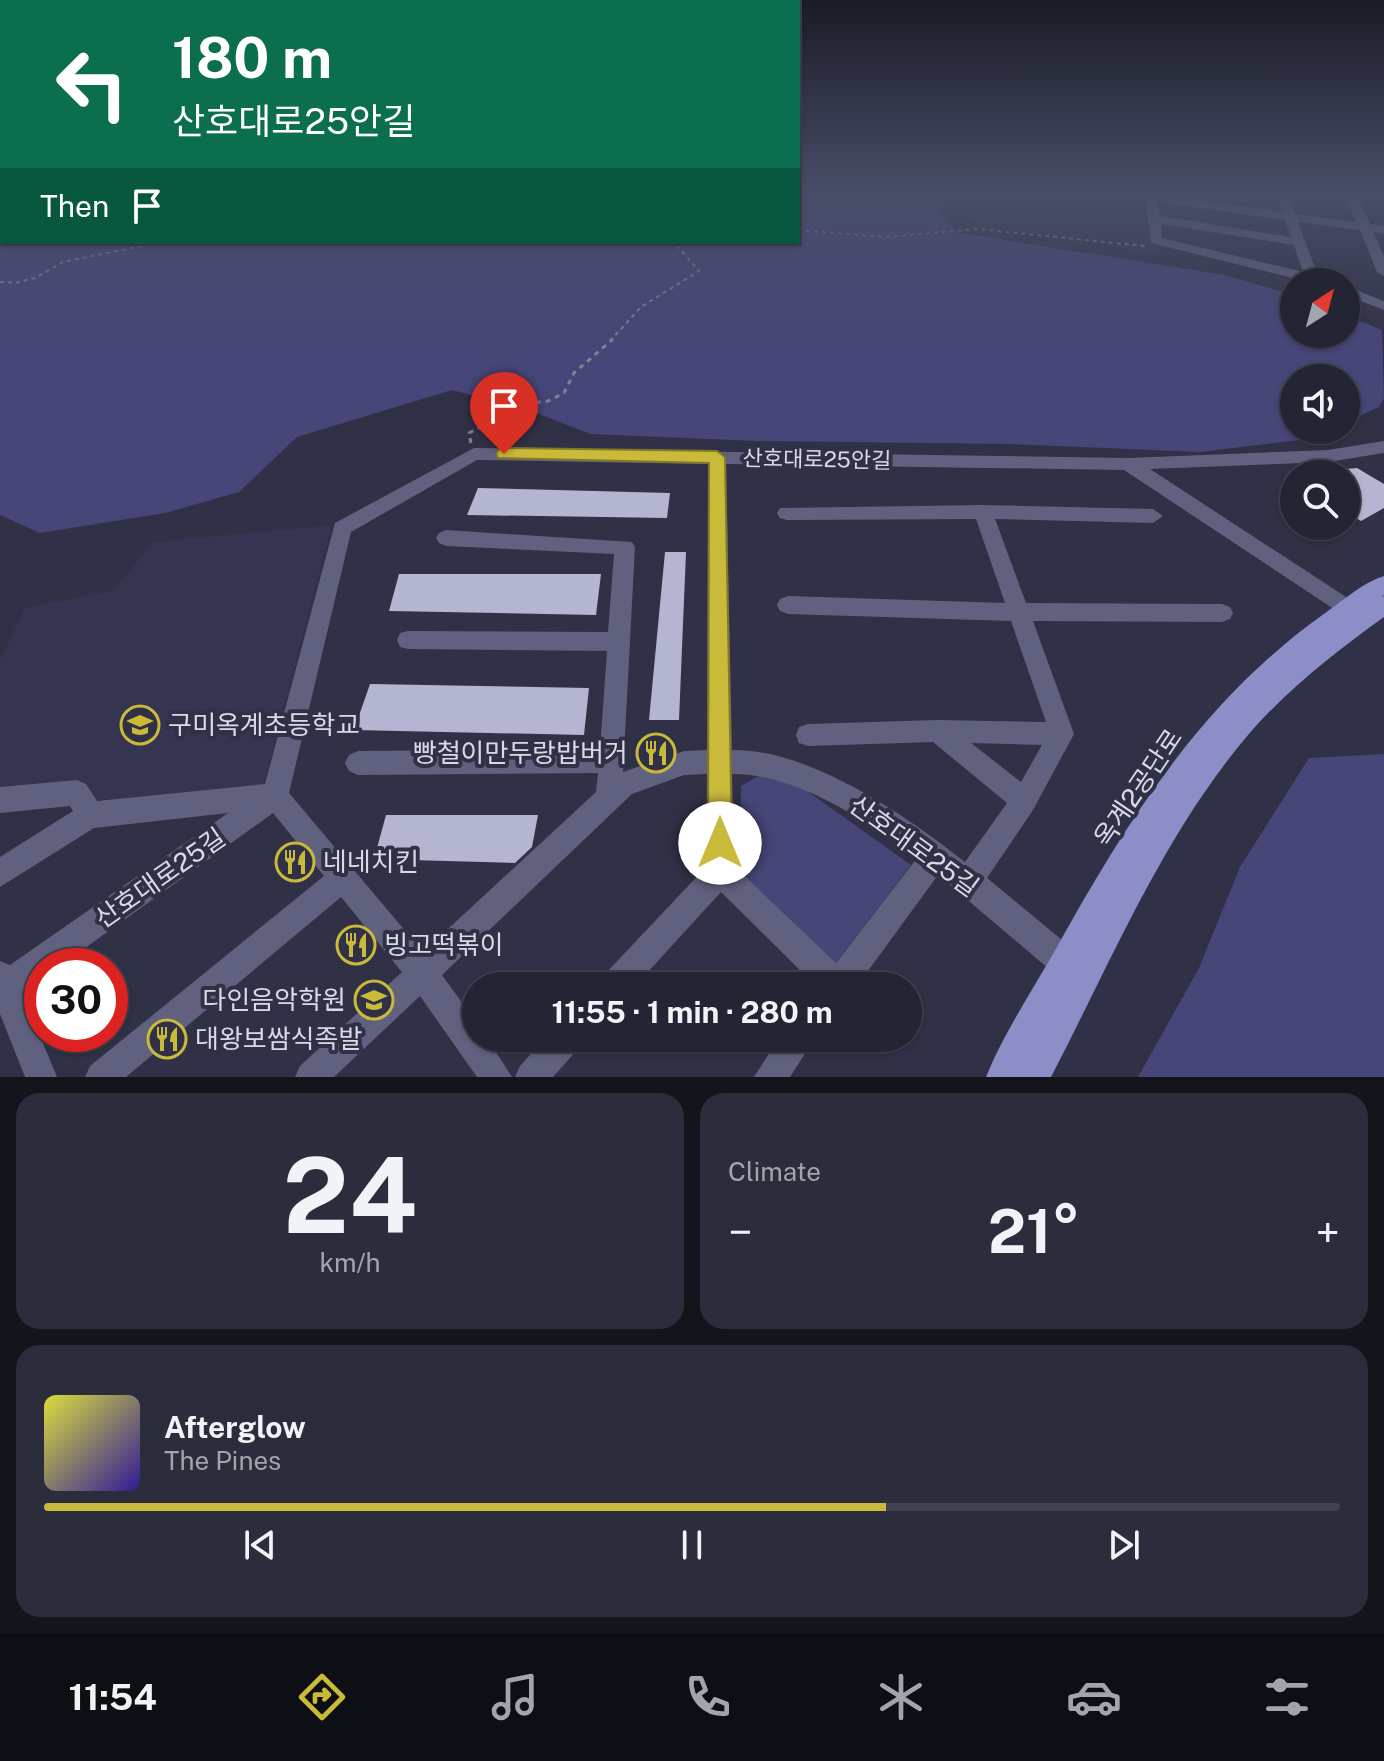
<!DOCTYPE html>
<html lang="en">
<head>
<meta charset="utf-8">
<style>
  :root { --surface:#242534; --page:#2c2d3c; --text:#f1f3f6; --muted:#a3a5ac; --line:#41424f; --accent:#c9ba3a }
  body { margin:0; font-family:"Public Sans","Noto Sans KR",sans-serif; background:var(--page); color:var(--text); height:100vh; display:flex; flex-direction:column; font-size:30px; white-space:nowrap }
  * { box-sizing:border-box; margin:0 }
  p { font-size:26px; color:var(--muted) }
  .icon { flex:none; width:44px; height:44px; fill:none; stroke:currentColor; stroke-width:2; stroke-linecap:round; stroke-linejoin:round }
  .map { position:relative; height:1077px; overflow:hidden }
  .sheet { display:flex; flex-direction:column; gap:16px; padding:16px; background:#14141d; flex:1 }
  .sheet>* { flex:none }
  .hud { position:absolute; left:0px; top:0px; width:800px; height:244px; box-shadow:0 2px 6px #0004,0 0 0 2px var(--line); background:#0b6e4f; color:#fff; overflow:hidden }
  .needle { width:52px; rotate:36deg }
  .buttons { position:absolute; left:1280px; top:268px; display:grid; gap:16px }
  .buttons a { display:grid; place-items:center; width:80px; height:80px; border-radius:50%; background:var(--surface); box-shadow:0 2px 6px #0004,0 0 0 2px var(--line); font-size:40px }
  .speed { position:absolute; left:24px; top:948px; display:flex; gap:16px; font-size:40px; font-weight:700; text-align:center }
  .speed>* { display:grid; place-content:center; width:104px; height:104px; border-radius:50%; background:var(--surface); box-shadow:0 2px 6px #0004,0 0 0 2px var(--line); line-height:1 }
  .speed .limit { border:12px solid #d22; background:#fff; color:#111 }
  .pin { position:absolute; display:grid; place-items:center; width:68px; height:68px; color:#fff; margin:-82px -34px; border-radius:50% 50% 50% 0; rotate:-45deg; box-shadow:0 0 8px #0007 }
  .pin .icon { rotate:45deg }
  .me { position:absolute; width:88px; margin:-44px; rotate:0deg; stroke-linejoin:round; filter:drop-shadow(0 0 6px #0008) }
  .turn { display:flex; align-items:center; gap:28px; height:168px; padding:0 40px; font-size:36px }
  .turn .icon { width:104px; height:104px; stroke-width:2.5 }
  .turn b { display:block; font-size:56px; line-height:68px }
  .then { display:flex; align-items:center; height:76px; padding:0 40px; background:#0003; gap:16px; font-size:30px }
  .big { font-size:60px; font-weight:700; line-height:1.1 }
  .sheet .widget { flex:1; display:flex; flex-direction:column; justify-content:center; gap:12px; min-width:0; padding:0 28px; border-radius:24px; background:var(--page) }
  .sheet .dial { align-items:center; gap:0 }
  .dial b { font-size:104px; line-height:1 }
  .song { display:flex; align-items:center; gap:24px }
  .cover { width:96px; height:96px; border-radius:12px; background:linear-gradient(135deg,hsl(60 70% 55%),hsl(250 70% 35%)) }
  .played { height:8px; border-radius:4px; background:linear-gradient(90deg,var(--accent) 65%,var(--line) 65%) }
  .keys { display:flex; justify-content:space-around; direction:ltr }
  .heat { display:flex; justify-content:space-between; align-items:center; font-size:44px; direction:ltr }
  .sheet .tiles { flex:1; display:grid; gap:16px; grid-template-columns:1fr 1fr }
  .widget:last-child { grid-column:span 2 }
  .trip { position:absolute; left:462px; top:972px; width:460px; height:80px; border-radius:40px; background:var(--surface); box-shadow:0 2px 6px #0004,0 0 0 2px var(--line); font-weight:700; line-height:80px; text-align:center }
  .dock { display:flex; height:128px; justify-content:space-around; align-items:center; background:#0e0f15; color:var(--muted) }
  .dock .icon { width:56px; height:56px }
  .dock .on { color:var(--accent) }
  .dock b { font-size:36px; color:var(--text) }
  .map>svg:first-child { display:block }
  .built { fill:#353551 }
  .green { fill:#464678 }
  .building { fill:#b4b5d0 }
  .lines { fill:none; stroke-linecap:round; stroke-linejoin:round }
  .path-far1 { stroke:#808192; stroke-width:2; stroke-dasharray:4 4; stroke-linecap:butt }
  .path { stroke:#808192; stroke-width:3; stroke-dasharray:5 5; stroke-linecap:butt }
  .minor { fill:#60617e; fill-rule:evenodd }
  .major { fill:#8c8ec7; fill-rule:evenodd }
  .route { fill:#c9ba3a; stroke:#837926; stroke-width:2 }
  .labels { text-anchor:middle; stroke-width:8; stroke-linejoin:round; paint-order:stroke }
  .street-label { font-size:22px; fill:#d9dae8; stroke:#303146 }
  .near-poi-label { font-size:26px; fill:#d9dae8; stroke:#303146; text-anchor:start }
  .near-street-label { font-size:26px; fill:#d9dae8; stroke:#303146 }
</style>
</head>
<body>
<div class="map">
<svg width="1384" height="1077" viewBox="0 0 1384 1077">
  <rect width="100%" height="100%" fill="#303146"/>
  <path class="built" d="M972,193H1156L1160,255L965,221Z
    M332,525L262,791L0,805V659L25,608L112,591L154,542Z"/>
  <path class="green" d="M0,193L2,242H798V193H950L941,210L956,232L1224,275L1294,295V334H1346V315L1382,330L1384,398L1379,407L1346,422V378H1294V430H1328L1308,439L1200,452L1011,444L755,441L591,434L528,410L452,390L297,437L239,492L165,513L40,533L0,515Z
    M1384,754V1077H1138L1199,968L1240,867L1309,758Z
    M767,771L800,786L911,865L834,965L740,876L741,786Z"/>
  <path class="building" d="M1357,468L1384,484V508L1361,521L1346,512V469Z
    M478,488L670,493L667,518L467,515Z
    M665,552H686L679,720H649Z
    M399,574H601L596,615L389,611Z
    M370,684L589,688L584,735L354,730Z
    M386,815H538L532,847L515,863L374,859Z"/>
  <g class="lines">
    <path class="path-far1" d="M798,230L886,237L977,229L1145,246
      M0,282L14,283L35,278L63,262L161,242
      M610,341L641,307L699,271L674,242"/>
    <path class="path" d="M471,443L469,433L486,424L493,408L548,401L564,393L574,373L613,339"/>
    <path class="minor" d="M1145,193L1282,212L1276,193H1288L1295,214L1356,222L1344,193H1356L1370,224L1384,226V234L1373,232L1384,256V276L1377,272L1360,230L1298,222L1318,276L1333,282H1309L1151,243ZM1158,202L1285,220L1291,237L1160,216ZM1161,224L1294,245L1303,272L1162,238Z
      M1346,286L1384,301V310L1346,295Z
      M1384,441V453L1328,462L1150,469L1369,612L1372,618L1369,624L1361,627L1124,470L726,464L732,750C810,749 905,815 965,862L1007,803L933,742L808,746L799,743L796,735L799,727L808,724L937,720L1046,722L1011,621L788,614L780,611L777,605L780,599L788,596L1005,603L976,519L787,520L780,518L777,513L780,508L983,505L1153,509L1163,516L1153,523L995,519L1026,603L1222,604L1230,607L1233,613L1230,619L1222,622L1033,621L1074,734L1033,810L987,878L1084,958L1088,969L1084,980L1073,984L1062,980L938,875L857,986H816L721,892L635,986H600L604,975L706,867L707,774L684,775L632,794L442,975L476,1022V1038H487L512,1077H477L420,996L334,1077H295L300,1066L402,972L341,897L126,1077H85L90,1066L324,876L273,813L60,966H42V979L22,993L57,1077H25L0,1014V961L10,965L228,813L94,828L0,887V857L73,811L70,806L0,813V787L77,780L86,784L97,801L265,784L335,523L474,448L1128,458L1328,450ZM477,460L708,464L707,750L684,751L623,772L635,547L632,542L446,530L439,533L436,538L439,543L446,546L614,554L608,632L408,631L400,633L397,640L400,647L408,649L607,651L600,749L358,751L349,755L345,763L349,771L358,775L598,773L596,792L423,952L289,793L351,532ZM971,743L1042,745L1021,782ZM732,774C794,773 869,821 917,858L836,963L734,866Z
      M545,1038H583L578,1049L553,1077H515L520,1066Z
      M779,1038H815L790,1077H754Z"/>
    <path class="major" d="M1384,576V595L1381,597L1384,596V617C1338,650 1293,685 1255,727C1166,828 1113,958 1051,1077H986C1003,1035 1030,994 1053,954C1127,821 1201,700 1328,611C1345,599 1364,582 1384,576Z"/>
  </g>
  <linearGradient id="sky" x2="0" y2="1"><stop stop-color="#1a1b26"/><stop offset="0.56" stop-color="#484e68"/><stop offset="1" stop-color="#484e68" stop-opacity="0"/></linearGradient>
  <rect width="1384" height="344" fill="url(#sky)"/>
  <path class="route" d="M504,448L717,451L725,457L732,843L728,852L720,856L711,852L708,843L709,463L498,458L496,454L498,450Z"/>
  <defs>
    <g id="school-ring" transform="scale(2)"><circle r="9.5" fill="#303146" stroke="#c9ba3a" stroke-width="1.5"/><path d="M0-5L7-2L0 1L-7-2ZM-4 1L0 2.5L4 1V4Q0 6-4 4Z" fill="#c9ba3a"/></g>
    <g id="restaurant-ring" transform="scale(2)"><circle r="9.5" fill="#303146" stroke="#c9ba3a" stroke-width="1.5"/><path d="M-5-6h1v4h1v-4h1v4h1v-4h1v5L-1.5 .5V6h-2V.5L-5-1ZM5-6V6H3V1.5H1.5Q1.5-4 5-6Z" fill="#c9ba3a"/></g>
  </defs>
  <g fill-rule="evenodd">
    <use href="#school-ring" x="140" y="725"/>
    <use href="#restaurant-ring" x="656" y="753"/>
    <use href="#restaurant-ring" x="295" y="862"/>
    <use href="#restaurant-ring" x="356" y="945"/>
    <use href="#school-ring" x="374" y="1000"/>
    <use href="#restaurant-ring" x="167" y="1039"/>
  </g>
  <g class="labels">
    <g class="street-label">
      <text transform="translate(817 459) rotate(1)" y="8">산호대로25안길</text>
    </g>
    <g class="near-poi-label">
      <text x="168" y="734">구미옥계초등학교</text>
      <text x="628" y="762" text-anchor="end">빵철이만두랑밥버거</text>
      <text x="323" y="871">네네치킨</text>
      <text x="384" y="954">빙고떡볶이</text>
      <text x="346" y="1009" text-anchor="end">다인음악학원</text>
      <text x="195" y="1048">대왕보쌈식족발</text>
    </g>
    <g class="near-street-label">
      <text transform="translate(1138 788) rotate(-56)" y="9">옥계2공단로</text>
      <text transform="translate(914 846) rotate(36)" y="9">산호대로25길</text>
      <text transform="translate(160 878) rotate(-35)" y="9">산호대로25길</text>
    </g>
  </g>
</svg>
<div class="buttons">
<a><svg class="needle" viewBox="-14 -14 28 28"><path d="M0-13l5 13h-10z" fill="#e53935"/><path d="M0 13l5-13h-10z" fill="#a3a5ac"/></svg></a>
<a><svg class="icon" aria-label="sound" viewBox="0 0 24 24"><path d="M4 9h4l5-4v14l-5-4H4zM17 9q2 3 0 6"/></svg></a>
<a><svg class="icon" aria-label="search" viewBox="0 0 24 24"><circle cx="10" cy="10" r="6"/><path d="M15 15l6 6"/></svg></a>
</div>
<div class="speed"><div class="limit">30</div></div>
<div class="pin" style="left:504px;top:454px;background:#d93025"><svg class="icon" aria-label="arrive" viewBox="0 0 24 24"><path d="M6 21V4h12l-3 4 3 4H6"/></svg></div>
<svg class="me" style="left:720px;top:843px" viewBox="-20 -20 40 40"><circle r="19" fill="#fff"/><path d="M0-13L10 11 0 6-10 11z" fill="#c9ba3a"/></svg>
<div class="trip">11:55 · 1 min · 280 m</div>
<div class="hud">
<div class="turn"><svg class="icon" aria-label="left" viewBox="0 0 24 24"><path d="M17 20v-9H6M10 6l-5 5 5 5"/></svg><div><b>180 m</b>산호대로25안길</div></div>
<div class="then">Then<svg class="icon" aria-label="arrive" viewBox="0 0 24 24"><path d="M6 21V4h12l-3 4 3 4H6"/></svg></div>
</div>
</div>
<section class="sheet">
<div class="tiles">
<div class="widget dial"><b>24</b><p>km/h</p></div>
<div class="widget"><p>Climate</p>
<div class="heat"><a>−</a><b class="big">21°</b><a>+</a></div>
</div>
<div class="widget">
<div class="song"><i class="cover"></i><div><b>Afterglow</b><p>The Pines</p></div></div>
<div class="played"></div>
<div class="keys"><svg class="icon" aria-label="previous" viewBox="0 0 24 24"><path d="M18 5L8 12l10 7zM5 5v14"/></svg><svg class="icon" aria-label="pause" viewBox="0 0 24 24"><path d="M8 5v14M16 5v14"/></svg><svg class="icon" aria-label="next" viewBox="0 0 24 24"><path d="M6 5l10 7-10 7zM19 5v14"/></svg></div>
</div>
</div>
</section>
<nav class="dock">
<b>11:54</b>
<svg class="icon on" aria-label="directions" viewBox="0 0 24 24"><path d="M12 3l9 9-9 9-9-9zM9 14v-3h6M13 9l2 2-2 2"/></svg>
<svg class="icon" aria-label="music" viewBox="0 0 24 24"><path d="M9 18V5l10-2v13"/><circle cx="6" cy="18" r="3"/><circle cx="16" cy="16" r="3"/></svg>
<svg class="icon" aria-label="phone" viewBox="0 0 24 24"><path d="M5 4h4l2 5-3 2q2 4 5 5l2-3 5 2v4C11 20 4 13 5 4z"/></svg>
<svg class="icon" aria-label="climate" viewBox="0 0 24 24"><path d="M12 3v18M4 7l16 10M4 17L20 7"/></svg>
<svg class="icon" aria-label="car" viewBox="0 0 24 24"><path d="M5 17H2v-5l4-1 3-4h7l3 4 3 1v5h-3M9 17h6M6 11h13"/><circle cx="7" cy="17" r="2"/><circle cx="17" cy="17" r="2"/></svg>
<svg class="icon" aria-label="filters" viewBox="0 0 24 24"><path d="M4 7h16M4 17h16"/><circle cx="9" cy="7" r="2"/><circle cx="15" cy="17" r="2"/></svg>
</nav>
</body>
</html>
